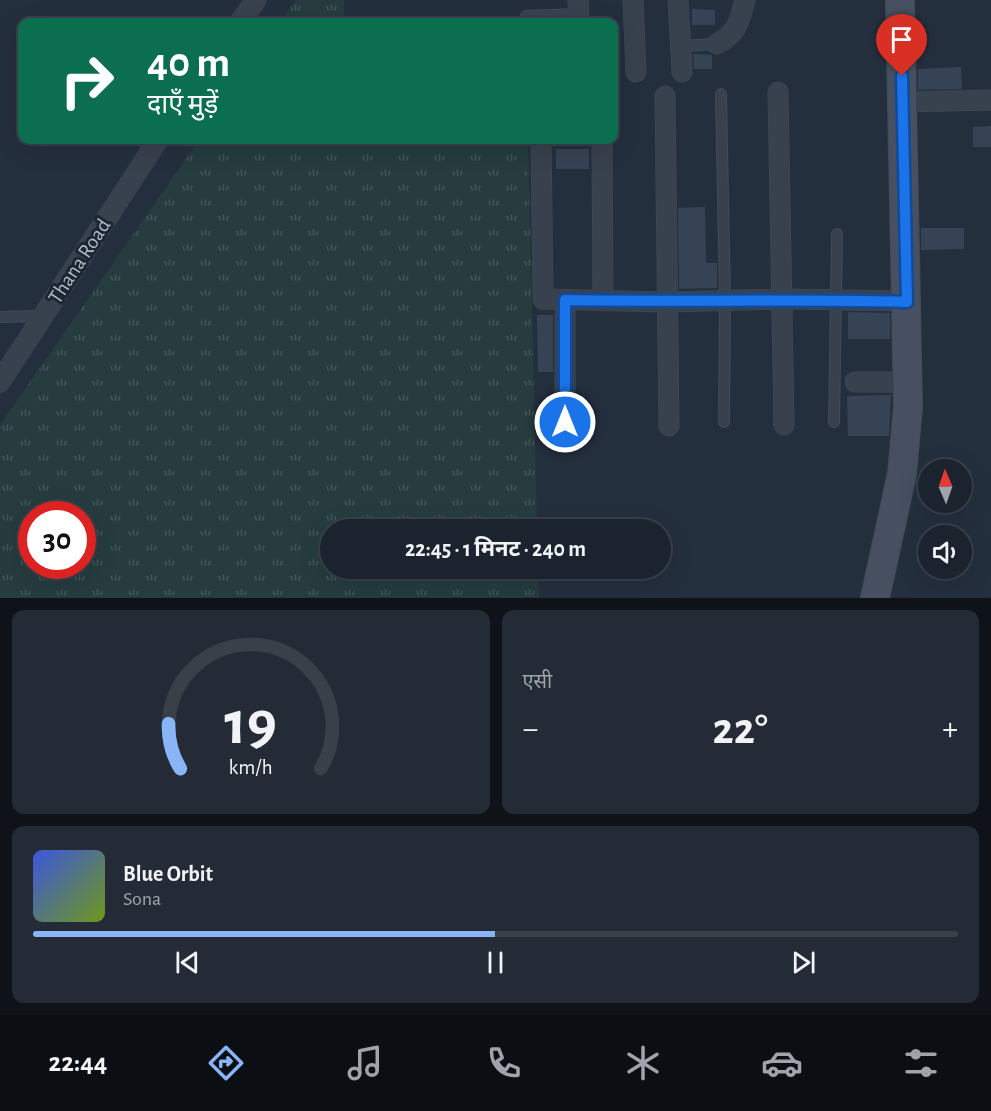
<!DOCTYPE html>
<html lang="hi">
<head>
<meta charset="utf-8">
<style>
  :root { --surface:#1b232e; --page:#242b36; --text:#f1f3f6; --muted:#a0a4aa; --line:#39404a; --accent:#8ab4f8 }
  body { margin:0; font-family:"Alegreya Sans","Noto Sans Devanagari",sans-serif; background:var(--page); color:var(--text); height:100vh; display:flex; flex-direction:column; font-size:22px; white-space:nowrap }
  * { box-sizing:border-box; margin:0 }
  p { font-size:20px; color:var(--muted) }
  .icon { flex:none; width:33px; height:33px; fill:none; stroke:currentColor; stroke-width:2; stroke-linecap:round; stroke-linejoin:round }
  .map { position:relative; height:598px; overflow:hidden }
  .panel { display:flex; flex-direction:column; gap:12px; padding:12px; background:#0f1319; flex:1 }
  .panel>* { flex:none }
  .banner { position:absolute; left:18px; top:18px; width:600px; height:126px; border-radius:12px; box-shadow:0 6px 24px #0002,0 0 0 2px var(--line); background:#0b6e4f; color:#fff; overflow:hidden }
  .needle { width:39px; rotate:358deg }
  .tools { position:absolute; left:918px; top:459px; display:grid; gap:12px }
  .tools a { display:grid; place-items:center; width:54px; height:54px; border-radius:50%; background:var(--surface); box-shadow:0 6px 24px #0002,0 0 0 2px var(--line); font-size:30px }
  .speed { position:absolute; left:18px; top:501px; display:flex; gap:12px; font-size:30px; font-weight:700; text-align:center }
  .speed>* { display:grid; place-content:center; width:78px; height:78px; border-radius:50%; background:var(--surface); box-shadow:0 6px 24px #0002,0 0 0 2px var(--line); line-height:1 }
  .speed .limit { border:9px solid #d22; background:#fff; color:#111 }
  .pin { position:absolute; display:grid; place-items:center; width:51px; height:51px; color:#fff; margin:-62px -26px; border-radius:50% 50% 50% 0; rotate:-45deg; box-shadow:0 0 6px #0007 }
  .pin .icon { rotate:45deg }
  .me { position:absolute; width:66px; margin:-33px; rotate:0deg; stroke-linejoin:round; filter:drop-shadow(0 0 4px #0008) }
  .turn { display:flex; align-items:center; gap:21px; height:126px; padding:0 30px; font-size:27px }
  .turn .icon { width:78px; height:78px; stroke-width:2.5 }
  .turn b { display:block; font-size:42px; line-height:51px }
  .big { font-size:45px; font-weight:700; line-height:1.1 }
  .panel .card { flex:1; display:flex; flex-direction:column; justify-content:center; gap:9px; min-width:0; padding:0 21px; border-radius:12px; background:var(--page) }
  .panel .dial { align-items:center; gap:0 }
  .dial svg { height:156px; overflow:visible; fill:none; stroke:var(--line); stroke-width:7; stroke-linecap:round; text-anchor:middle }
  .dial text { fill:var(--text); stroke:none }
  .song { display:flex; align-items:center; gap:18px }
  .cover { width:72px; height:72px; border-radius:9px; background:linear-gradient(135deg,hsl(230 70% 55%),hsl(80 70% 35%)) }
  .played { height:6px; border-radius:3px; background:linear-gradient(90deg,var(--accent) 50%,var(--line) 50%) }
  .keys { display:flex; justify-content:space-around; direction:ltr }
  .heat { display:flex; justify-content:space-between; align-items:center; font-size:33px; direction:ltr }
  .panel .tiles { flex:1; display:grid; gap:12px; grid-template-columns:1fr 1fr }
  .card:last-child { grid-column:span 2 }
  .trip { position:absolute; left:320px; top:519px; width:351px; height:60px; border-radius:30px; background:var(--surface); box-shadow:0 6px 24px #0002,0 0 0 2px var(--line); font-weight:700; line-height:60px; text-align:center }
  .tab-bar { display:flex; height:96px; justify-content:space-around; align-items:center; background:#0b0e12; color:var(--muted) }
  .tab-bar .icon { width:42px; height:42px }
  .tab-bar .active { color:var(--accent) }
  .tab-bar b { font-size:27px; color:var(--text) }
  .map>svg:first-child { display:block }
  .grass { fill:url(#grass-tufts); fill-rule:evenodd }
  .building { fill:#364354 }
  .lines { fill:none; stroke-linecap:round; stroke-linejoin:round }
  .lane-casing { stroke:#414a57; stroke-width:12 }
  .street-casing { stroke:#414a57; stroke-width:21 }
  .secondary-casing { stroke:#414a57; stroke-width:30 }
  .lane { stroke:#38414e; stroke-width:10 }
  .street { stroke:#38414e; stroke-width:20 }
  .secondary { stroke:#465061; stroke-width:28 }
  .route-casing { stroke:#114b97; stroke-width:15 }
  .route { stroke:#1a73e8; stroke-width:10 }
  .labels { text-anchor:middle; stroke-width:6; stroke-linejoin:round; paint-order:stroke }
  .street-label { font-size:21px; fill:#b4bcc9; stroke:#1d2633 }
</style>
</head>
<body>
<div class="map">
<svg width="991" height="598" viewBox="0 0 991 598">
  <defs>
    <pattern id="grass-tufts" width="24" height="20" patternUnits="userSpaceOnUse" patternTransform="scale(1.5)"><rect width="24" height="20" fill="#263c3f"/><path d="M3 7l-1-3M5 7V3M7 7l1-3M15 17l-1-3M17 17v-4M19 17l1-3" fill="none" stroke="#435659"/></pattern>
  </defs>
  <rect width="100%" height="100%" fill="#242f3e"/>
  <path class="grass" d="M296,0H344V22H280Z
    M199,140H528L537,529L330,530V568L538,569L539,598H0V425ZM32,514H82V566H32Z"/>
  <path class="building" d="M692,9L715,10V25H692Z
    M693,54L712,55V69H694Z
    M961,67L962,89L918,90V69Z
    M991,126V147H973V127Z
    M556,149H589V169H556Z
    M705,207L706,263H717V288L679,289L678,208Z
    M921,228H964V249L921,250Z
    M848,312L890,313V339H848Z
    M537,315H553V372H538Z
    M891,395L889,436H848L847,396Z"/>
  <g class="lines">
    <g class="lane-casing">
      <path id="lane" d="M526,16L578,14
        M680,46L717,44
        M721,94L725,300L724,422
        M0,317L42,316
        M834,422L837,234"/>
    </g>
    <g class="street-casing">
      <path id="street" d="M578,0L579,22
        M633,0L636,72
        M678,0L682,72
        M240,22L256,0
        M717,44C738,32 739,22 745,0
        M778,92L784,425
        M665,96L669,426
        M902,102L991,100
        M541,140L543,299L668,302L782,299L907,301
        M602,140L603,301
        M565,300V422
        M0,382L158,140
        M855,382H908"/>
    </g>
    <g class="secondary-casing">
      <path id="secondary" d="M875,598L902,474L908,407L900,0"/>
    </g>
    <use href="#lane" class="lane"/>
    <use href="#street" class="street"/>
    <use href="#secondary" class="secondary"/>
  </g>
  <g class="lines">
    <g class="route-casing">
      <path id="route" d="M565,422V300C679,302 793,299 907,302L902,76"/>
    </g>
    <use href="#route" class="route"/>
  </g>
  <g class="labels">
    <g class="street-label">
      <text transform="translate(79 261) rotate(-57)" y="7">Thana Road</text>
    </g>
  </g>
</svg>
<div class="tools">
<a><svg class="needle" viewBox="-14 -14 28 28"><path d="M0-13l5 13h-10z" fill="#e53935"/><path d="M0 13l5-13h-10z" fill="#a0a4aa"/></svg></a>
<a><svg class="icon" aria-label="sound" viewBox="0 0 24 24"><path d="M4 9h4l5-4v14l-5-4H4zM17 9q2 3 0 6"/></svg></a>
</div>
<div class="speed"><div class="limit">30</div></div>
<div class="pin" style="left:902px;top:76px;background:#d93025"><svg class="icon" aria-label="arrive" viewBox="0 0 24 24"><path d="M6 21V4h12l-3 4 3 4H6"/></svg></div>
<svg class="me" style="left:565px;top:422px" viewBox="-20 -20 40 40"><circle r="17" fill="#1a73e8" stroke="#fff" stroke-width="3"/><path d="M0-11L8 9 0 5-8 9z" fill="#fff"/></svg>
<div class="trip">22:45 · 1 मिनट · 240 m</div>
<div class="banner">
<div class="turn"><svg class="icon" aria-label="right" viewBox="0 0 24 24"><path d="M7 20v-9h11M14 6l5 5-5 5"/></svg><div><b>40 m</b>दाएँ मुड़ें</div></div>
</div>
</div>
<section class="panel">
<div class="tiles">
<div class="card dial"><svg viewBox="0 0 100 80">
<path d="M14 69A42 42 0 1 1 86 69"/>
<path d="M14 69A42 42 0 0 1 8 46" stroke="#8ab4f8"/>
<text x="50" y="56" font-size="32" font-weight="700">19</text>
<text x="50" y="72" font-size="11">km/h</text>
</svg></div>
<div class="card"><p>एसी</p>
<div class="heat"><a>−</a><b class="big">22°</b><a>+</a></div>
</div>
<div class="card">
<div class="song"><i class="cover"></i><div><b>Blue Orbit</b><p>Sona</p></div></div>
<div class="played"></div>
<div class="keys"><svg class="icon" aria-label="previous" viewBox="0 0 24 24"><path d="M18 5L8 12l10 7zM5 5v14"/></svg><svg class="icon" aria-label="pause" viewBox="0 0 24 24"><path d="M8 5v14M16 5v14"/></svg><svg class="icon" aria-label="next" viewBox="0 0 24 24"><path d="M6 5l10 7-10 7zM19 5v14"/></svg></div>
</div>
</div>
</section>
<nav class="tab-bar">
<b>22:44</b>
<svg class="icon active" aria-label="directions" viewBox="0 0 24 24"><path d="M12 3l9 9-9 9-9-9zM9 14v-3h6M13 9l2 2-2 2"/></svg>
<svg class="icon" aria-label="music" viewBox="0 0 24 24"><path d="M9 18V5l10-2v13"/><circle cx="6" cy="18" r="3"/><circle cx="16" cy="16" r="3"/></svg>
<svg class="icon" aria-label="phone" viewBox="0 0 24 24"><path d="M5 4h4l2 5-3 2q2 4 5 5l2-3 5 2v4C11 20 4 13 5 4z"/></svg>
<svg class="icon" aria-label="climate" viewBox="0 0 24 24"><path d="M12 3v18M4 7l16 10M4 17L20 7"/></svg>
<svg class="icon" aria-label="car" viewBox="0 0 24 24"><path d="M5 17H2v-5l4-1 3-4h7l3 4 3 1v5h-3M9 17h6M6 11h13"/><circle cx="7" cy="17" r="2"/><circle cx="17" cy="17" r="2"/></svg>
<svg class="icon" aria-label="filters" viewBox="0 0 24 24"><path d="M4 7h16M4 17h16"/><circle cx="9" cy="7" r="2"/><circle cx="15" cy="17" r="2"/></svg>
</nav>
</body>
</html>
